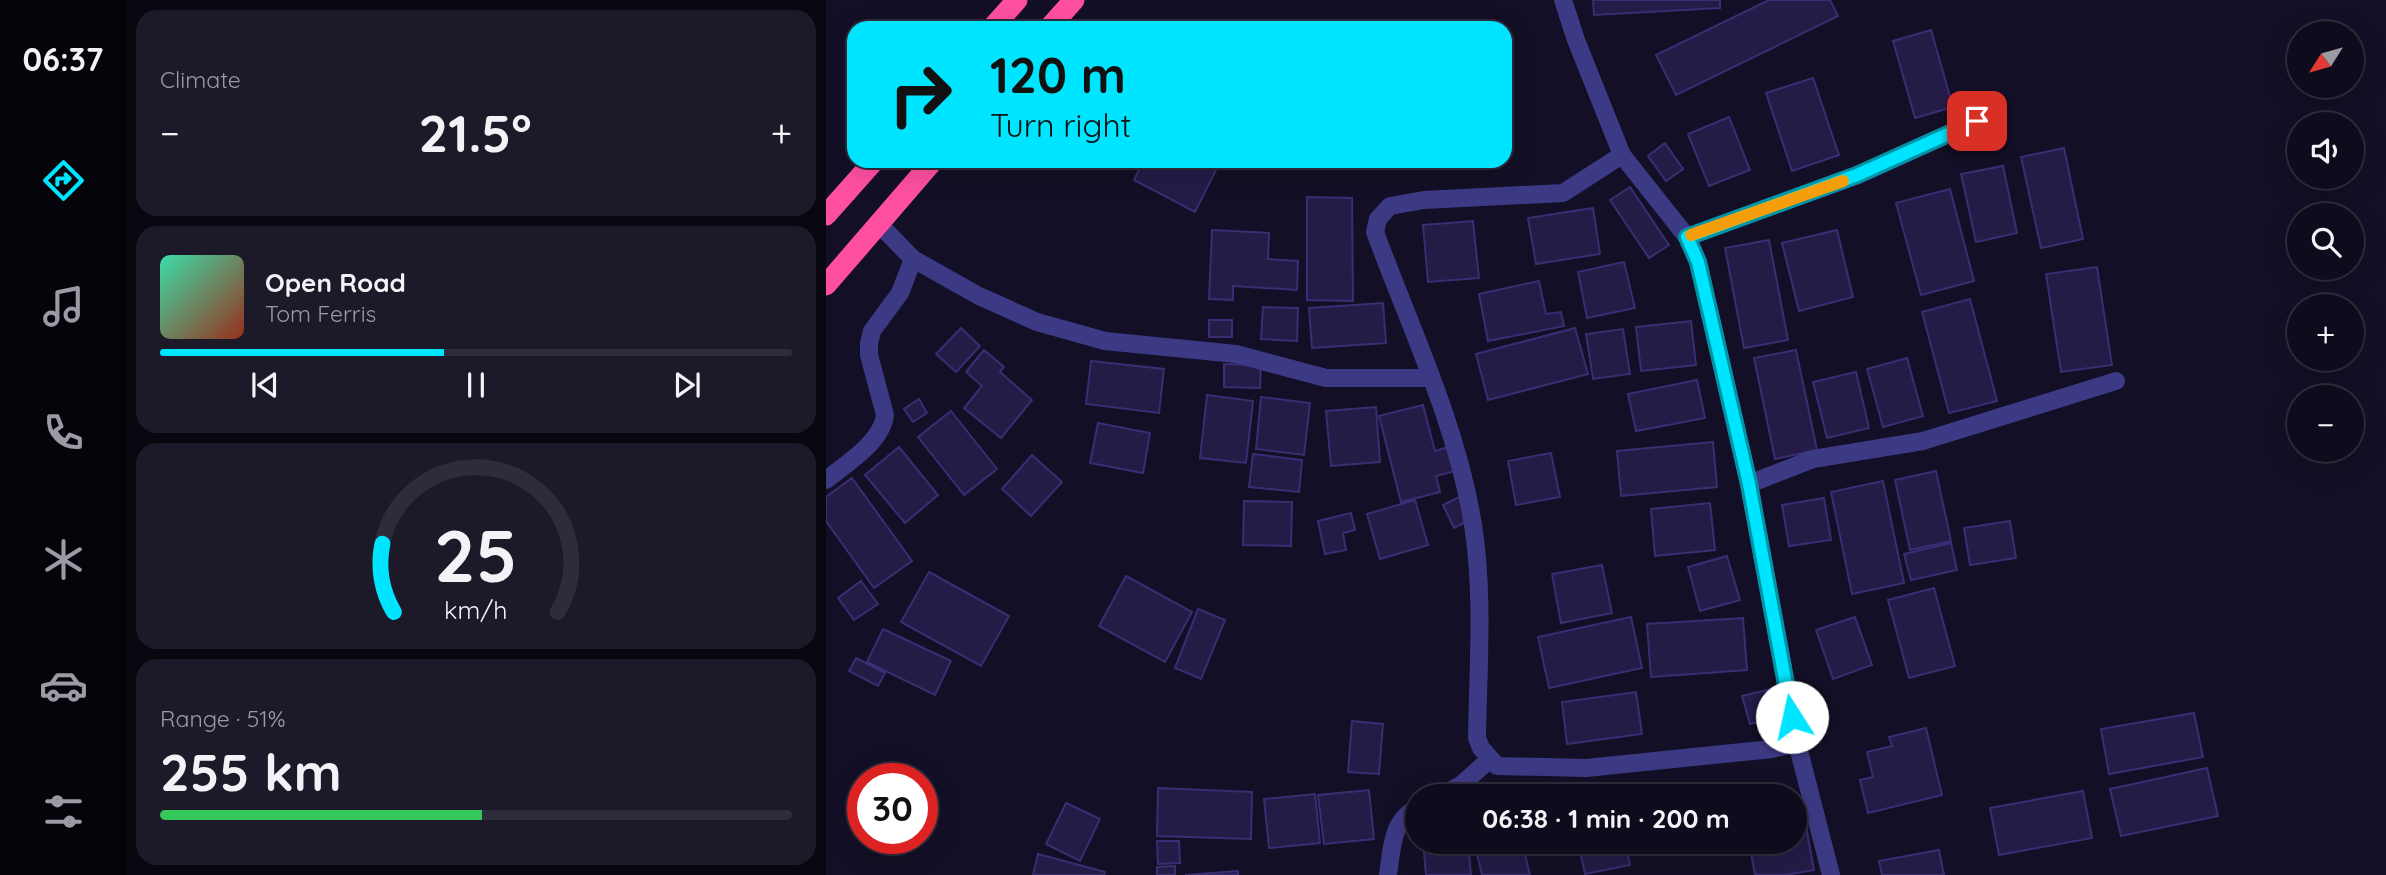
<!DOCTYPE html>
<html lang="en">
<head>
<meta charset="utf-8">
<style>
  :root { --surface:#0e0b1c; --page:#1c1929; --text:#f1f3f6; --muted:#9b9ba3; --line:#2e2b3b; --accent:#00e5ff }
  body { margin:0; font-family:Quicksand,sans-serif; background:var(--page); color:var(--text); height:100vh; display:flex; flex-direction:column; font-size:26px; white-space:nowrap }
  * { box-sizing:border-box; margin:0 }
  p { font-size:23px; color:var(--muted) }
  .icon { flex:none; width:38px; height:38px; fill:none; stroke:currentColor; stroke-width:2; stroke-linecap:round; stroke-linejoin:round }
  .map { position:relative; flex:1; overflow:hidden }
  .side { display:flex; flex-direction:column; gap:10px; padding:10px; background:#08060f; width:700px }
  .side>* { flex:none }
  .banner { position:absolute; left:21px; top:21px; width:665px; height:147px; border-radius:21px; box-shadow:0 7px 28px #0002,0 0 0 2px var(--line); background:#00e5ff; color:#111; overflow:hidden }
  .needle { width:46px; rotate:233deg }
  .tools { position:absolute; left:1461px; top:21px; display:grid; gap:14px }
  .tools a { display:grid; place-items:center; width:77px; height:77px; border-radius:50%; background:var(--surface); box-shadow:0 7px 28px #0002,0 0 0 2px var(--line); font-size:35px }
  .speed { position:absolute; left:21px; top:763px; display:flex; gap:14px; font-size:35px; font-weight:700; text-align:center }
  .speed>* { display:grid; place-content:center; width:91px; height:91px; border-radius:50%; background:var(--surface); box-shadow:0 7px 28px #0002,0 0 0 2px var(--line); line-height:1 }
  .speed .limit { border:10px solid #d22; background:#fff; color:#111 }
  .pin { position:absolute; display:grid; place-items:center; width:60px; height:60px; color:#fff; margin:-30px; border-radius:14px; box-shadow:0 4px 10px #0006 }
  .me { position:absolute; width:77px; margin:-38px; rotate:350deg; stroke-linejoin:round; filter:drop-shadow(0 0 5px #0008) }
  .turn { display:flex; align-items:center; gap:24px; height:147px; padding:0 28px; font-size:32px }
  .turn .icon { width:91px; height:91px; stroke-width:2.5 }
  .turn b { display:block; font-size:49px; line-height:60px }
  .big { font-size:52px; font-weight:700; line-height:1.1 }
  .side .widget { flex:1; display:flex; flex-direction:column; justify-content:center; gap:10px; min-width:0; padding:0 24px; border-radius:21px; background:var(--page) }
  .side .dial { align-items:center; gap:0 }
  .dial svg { height:182px; overflow:visible; fill:none; stroke:var(--line); stroke-width:7; stroke-linecap:round; text-anchor:middle }
  .dial text { fill:var(--text); stroke:none }
  .song { display:flex; align-items:center; gap:21px }
  .cover { width:84px; height:84px; border-radius:10px; background:linear-gradient(135deg,hsl(160 70% 55%),hsl(10 70% 35%)) }
  .played { height:7px; border-radius:4px; background:linear-gradient(90deg,var(--accent) 45%,var(--line) 45%) }
  .keys { display:flex; justify-content:space-around; direction:ltr }
  .heat { display:flex; justify-content:space-between; align-items:center; font-size:38px; direction:ltr }
  .charge { height:10px; border-radius:5px; background:linear-gradient(90deg,#34c759 51%,var(--line) 0) }
  .trip { position:absolute; left:579px; top:784px; width:402px; height:70px; border-radius:35px; background:var(--surface); box-shadow:0 7px 28px #0002,0 0 0 2px var(--line); font-weight:700; line-height:70px; text-align:center }
  main { display:flex; flex:1; min-height:0 }
  .tabs { display:flex; flex-direction:column; width:126px; justify-content:space-around; align-items:center; background:#06040b; color:var(--muted) }
  .tabs .icon { width:49px; height:49px }
  .tabs .active { color:var(--accent) }
  .tabs b { font-size:32px; color:var(--text) }
  .map>svg:first-child { display:block }
  .building { fill:#241b47; stroke:#3b2d73; stroke-width:2 }
  .lines { fill:none; stroke-linecap:round; stroke-linejoin:round }
  .street { stroke:#3d3a85; stroke-width:18 }
  .highway { stroke:#ff4fa3; stroke-width:21 }
  .route-casing { stroke:#0095a6; stroke-width:18 }
  .route { stroke:#00e5ff; stroke-width:12 }
  .slow { stroke:#f59e0b; stroke-width:12 }
</style>
</head>
<body>
<main>
<nav class="tabs">
<b>06:37</b>
<svg class="icon active" aria-label="directions" viewBox="0 0 24 24"><path d="M12 3l9 9-9 9-9-9zM9 14v-3h6M13 9l2 2-2 2"/></svg>
<svg class="icon" aria-label="music" viewBox="0 0 24 24"><path d="M9 18V5l10-2v13"/><circle cx="6" cy="18" r="3"/><circle cx="16" cy="16" r="3"/></svg>
<svg class="icon" aria-label="phone" viewBox="0 0 24 24"><path d="M5 4h4l2 5-3 2q2 4 5 5l2-3 5 2v4C11 20 4 13 5 4z"/></svg>
<svg class="icon" aria-label="climate" viewBox="0 0 24 24"><path d="M12 3v18M4 7l16 10M4 17L20 7"/></svg>
<svg class="icon" aria-label="car" viewBox="0 0 24 24"><path d="M5 17H2v-5l4-1 3-4h7l3 4 3 1v5h-3M9 17h6M6 11h13"/><circle cx="7" cy="17" r="2"/><circle cx="17" cy="17" r="2"/></svg>
<svg class="icon" aria-label="filters" viewBox="0 0 24 24"><path d="M4 7h16M4 17h16"/><circle cx="9" cy="7" r="2"/><circle cx="15" cy="17" r="2"/></svg>
</nav>
<section class="side">
<div class="widget"><p>Climate</p>
<div class="heat"><a>−</a><b class="big">21.5°</b><a>+</a></div>
</div>
<div class="widget">
<div class="song"><i class="cover"></i><div><b>Open Road</b><p>Tom Ferris</p></div></div>
<div class="played"></div>
<div class="keys"><svg class="icon" aria-label="previous" viewBox="0 0 24 24"><path d="M18 5L8 12l10 7zM5 5v14"/></svg><svg class="icon" aria-label="pause" viewBox="0 0 24 24"><path d="M8 5v14M16 5v14"/></svg><svg class="icon" aria-label="next" viewBox="0 0 24 24"><path d="M6 5l10 7-10 7zM19 5v14"/></svg></div>
</div>
<div class="widget dial"><svg viewBox="0 0 100 80">
<path d="M14 69A42 42 0 1 1 86 69"/>
<path d="M14 69A42 42 0 0 1 9 39" stroke="#00e5ff"/>
<text x="50" y="56" font-size="32" font-weight="700">25</text>
<text x="50" y="72" font-size="11">km/h</text>
</svg></div>
<div class="widget"><p>Range · 51%</p><b class="big">255 km</b><div class="charge"></div></div>
</section>
<div class="map">
<svg width="1560" height="875" viewBox="0 0 1560 875">
  <rect width="100%" height="100%" fill="#130f26"/>
  <path class="building" d="M767,0H894V8L768,15Z
    M943,0H1004L1012,16L850,95L830,55Z
    M1105,30L1127,107L1089,118L1067,41Z
    M987,78L1013,155L966,171L940,93Z
    M903,117L924,170L883,186L862,134Z
    M839,143L857,169L840,181L822,156Z
    M1238,148L1257,239L1215,248L1195,157Z
    M317,161H372L390,170L369,212L308,180Z
    M1177,166L1191,233L1150,242L1135,174Z
    M804,187L843,245L823,258L784,200Z
    M1124,189L1148,281L1095,295L1070,203Z
    M481,197L526,198L527,301L481,300Z
    M767,208L774,254L710,264L702,218Z
    M647,221L653,278L602,282L597,225Z
    M386,230L443,233L442,259L472,261L471,290L407,286V300L383,299Z
    M1011,230L1027,297L973,311L956,243Z
    M943,240L962,340L918,348L899,248Z
    M798,262L809,308L761,318L752,272Z
    M1271,267L1286,365L1235,372L1220,274Z
    M713,281L720,314L735,312L738,326L662,341L653,294Z
    M1144,299L1171,401L1123,413L1096,312Z
    M557,303L560,343L486,348L483,308Z
    M437,307L472,308L471,341L435,339Z
    M383,320H406V337H383Z
    M865,321L870,365L815,371L810,327Z
    M135,328L154,346L130,372L110,354Z
    M749,328L762,374L662,400L650,354Z
    M797,329L804,374L767,379L760,334Z
    M158,350L178,367L174,372L206,400L175,438L138,408L156,386L140,372Z
    M970,350L991,450L949,459L928,358Z
    M1081,358L1097,416L1057,427L1041,369Z
    M265,361L338,369L333,413L260,404Z
    M398,364L435,365L434,388L398,387Z
    M1030,372L1043,428L1001,438L987,382Z
    M871,380L879,418L810,431L802,394Z
    M381,395L427,401L420,463L374,458Z
    M435,397L484,403L478,455L430,449Z
    M93,399L101,413L87,422L78,409Z
    M597,405L609,451L623,447L629,471L610,476L614,492L575,502L553,416Z
    M550,407L554,462L505,466L500,411Z
    M125,411L171,469L138,495L92,437Z
    M272,423L324,433L317,473L264,463Z
    M887,442L891,487L795,496L791,451Z
    M73,447L112,495L79,523L39,475Z
    M725,453L734,497L690,505L682,461Z
    M427,454L476,460L473,492L423,487Z
    M206,455L236,482L205,516L176,489Z
    M1110,471L1125,541L1084,550L1069,480Z
    M26,478L86,561L48,588L0,521V497Z
    M1057,481L1078,583L1026,594L1005,492Z
    M633,497L644,520L628,528L617,505Z
    M998,498L1005,540L963,546L956,505Z
    M589,500L602,545L554,559L541,514Z
    M418,501L466,502L465,546L417,545Z
    M884,503L889,550L829,556L825,509Z
    M525,513L529,530L517,533L520,550L499,554L492,521Z
    M1184,521L1190,558L1144,565L1138,528Z
    M1125,543L1131,570L1085,580L1078,554Z
    M901,556L914,600L874,611L862,567Z
    M776,565L786,613L735,623L726,574Z
    M103,572L183,616L155,666L75,622Z
    M300,576L366,612L339,662L273,626Z
    M35,581L52,604L28,620L12,598Z
    M1108,588L1129,666L1083,678L1062,600Z
    M372,609L399,620L375,679L349,668Z
    M805,617L816,668L723,688L712,637Z
    M1029,617L1046,665L1007,679L990,630Z
    M917,618L921,670L825,677L821,624Z
    M57,629L125,661L109,695L41,662Z
    M30,658L59,673L52,686L23,671Z
    M945,689L952,716L924,724L916,696Z
    M810,692L816,734L741,744L736,702Z
    M1368,713L1377,757L1283,774L1275,729Z
    M526,721L557,724L553,774L522,772Z
    M1100,728L1116,795L1042,813L1034,780L1047,777L1041,752L1066,746L1063,737Z
    M1381,768L1392,816L1295,836L1284,789Z
    M332,788L426,792L425,839L331,836Z
    M543,790L548,839L498,844L492,795Z
    M908,791V796H882V793Z
    M1257,791L1266,838L1173,855L1164,808Z
    M489,794L494,843L443,848L438,799Z
    M240,803L274,819L254,861L220,844Z
    M977,810L988,870L959,875H929L923,842H970V811Z
    M331,841H353L354,863L332,864Z
    M597,842H642L645,875H600Z
    M648,842H696L704,875H656Z
    M752,842H799L804,865L759,874Z
    M1113,850L1118,875H1056L1053,861Z
    M212,854L279,872L278,875H207Z
    M349,866V875H331V867Z
    M412,871V875H359Z"/>
  <g class="lines">
    <path class="street" d="M737,0L750,40L796,155L861,237L872,262L923,484L971,743L1005,875
      M796,155L737,193L598,200L564,206L552,219L549,232C584,327 631,424 647,525C658,595 652,668 651,738L655,748L671,766L760,768L946,749L971,743
      M52,223L87,259L153,296L211,322L279,341L410,354L500,378H604
      M861,237L1032,175L1151,121
      M0,480C20,464 56,442 59,415L43,355V343L46,331L74,293L87,259
      M923,484L987,459L1097,441L1290,381
      M615,796L635,785L664,759
      M562,875C566,849 565,820 592,808"/>
    <path class="highway" d="M166,28L191,0
      M223,28L248,0
      M0,215L48,161
      M0,285L107,161"/>
  </g>
  <g class="lines">
    <g class="route-casing">
      <path id="route" d="M966,717L923,484L872,262L861,237L1031,175L1151,121"/>
    </g>
    <use href="#route" class="route"/>
    <path class="slow" d="M865,235L1017,181"/>
  </g>
</svg>
<div class="tools">
<a><svg class="needle" viewBox="-14 -14 28 28"><path d="M0-13l5 13h-10z" fill="#e53935"/><path d="M0 13l5-13h-10z" fill="#9b9ba3"/></svg></a>
<a><svg class="icon" aria-label="sound" viewBox="0 0 24 24"><path d="M4 9h4l5-4v14l-5-4H4zM17 9q2 3 0 6"/></svg></a>
<a><svg class="icon" aria-label="search" viewBox="0 0 24 24"><circle cx="10" cy="10" r="6"/><path d="M15 15l6 6"/></svg></a>
<a>+</a>
<a>−</a>
</div>
<div class="speed"><div class="limit">30</div></div>
<div class="pin" style="left:1151px;top:121px;background:#d93025"><svg class="icon" aria-label="arrive" viewBox="0 0 24 24"><path d="M6 21V4h12l-3 4 3 4H6"/></svg></div>
<svg class="me" style="left:966px;top:717px" viewBox="-20 -20 40 40"><circle r="19" fill="#fff"/><path d="M0-13L10 11 0 6-10 11z" fill="#00e5ff"/></svg>
<div class="trip">06:38 · 1 min · 200 m</div>
<div class="banner">
<div class="turn"><svg class="icon" aria-label="right" viewBox="0 0 24 24"><path d="M7 20v-9h11M14 6l5 5-5 5"/></svg><div><b>120 m</b>Turn right</div></div>
</div>
</div>
</main>
</body>
</html>
